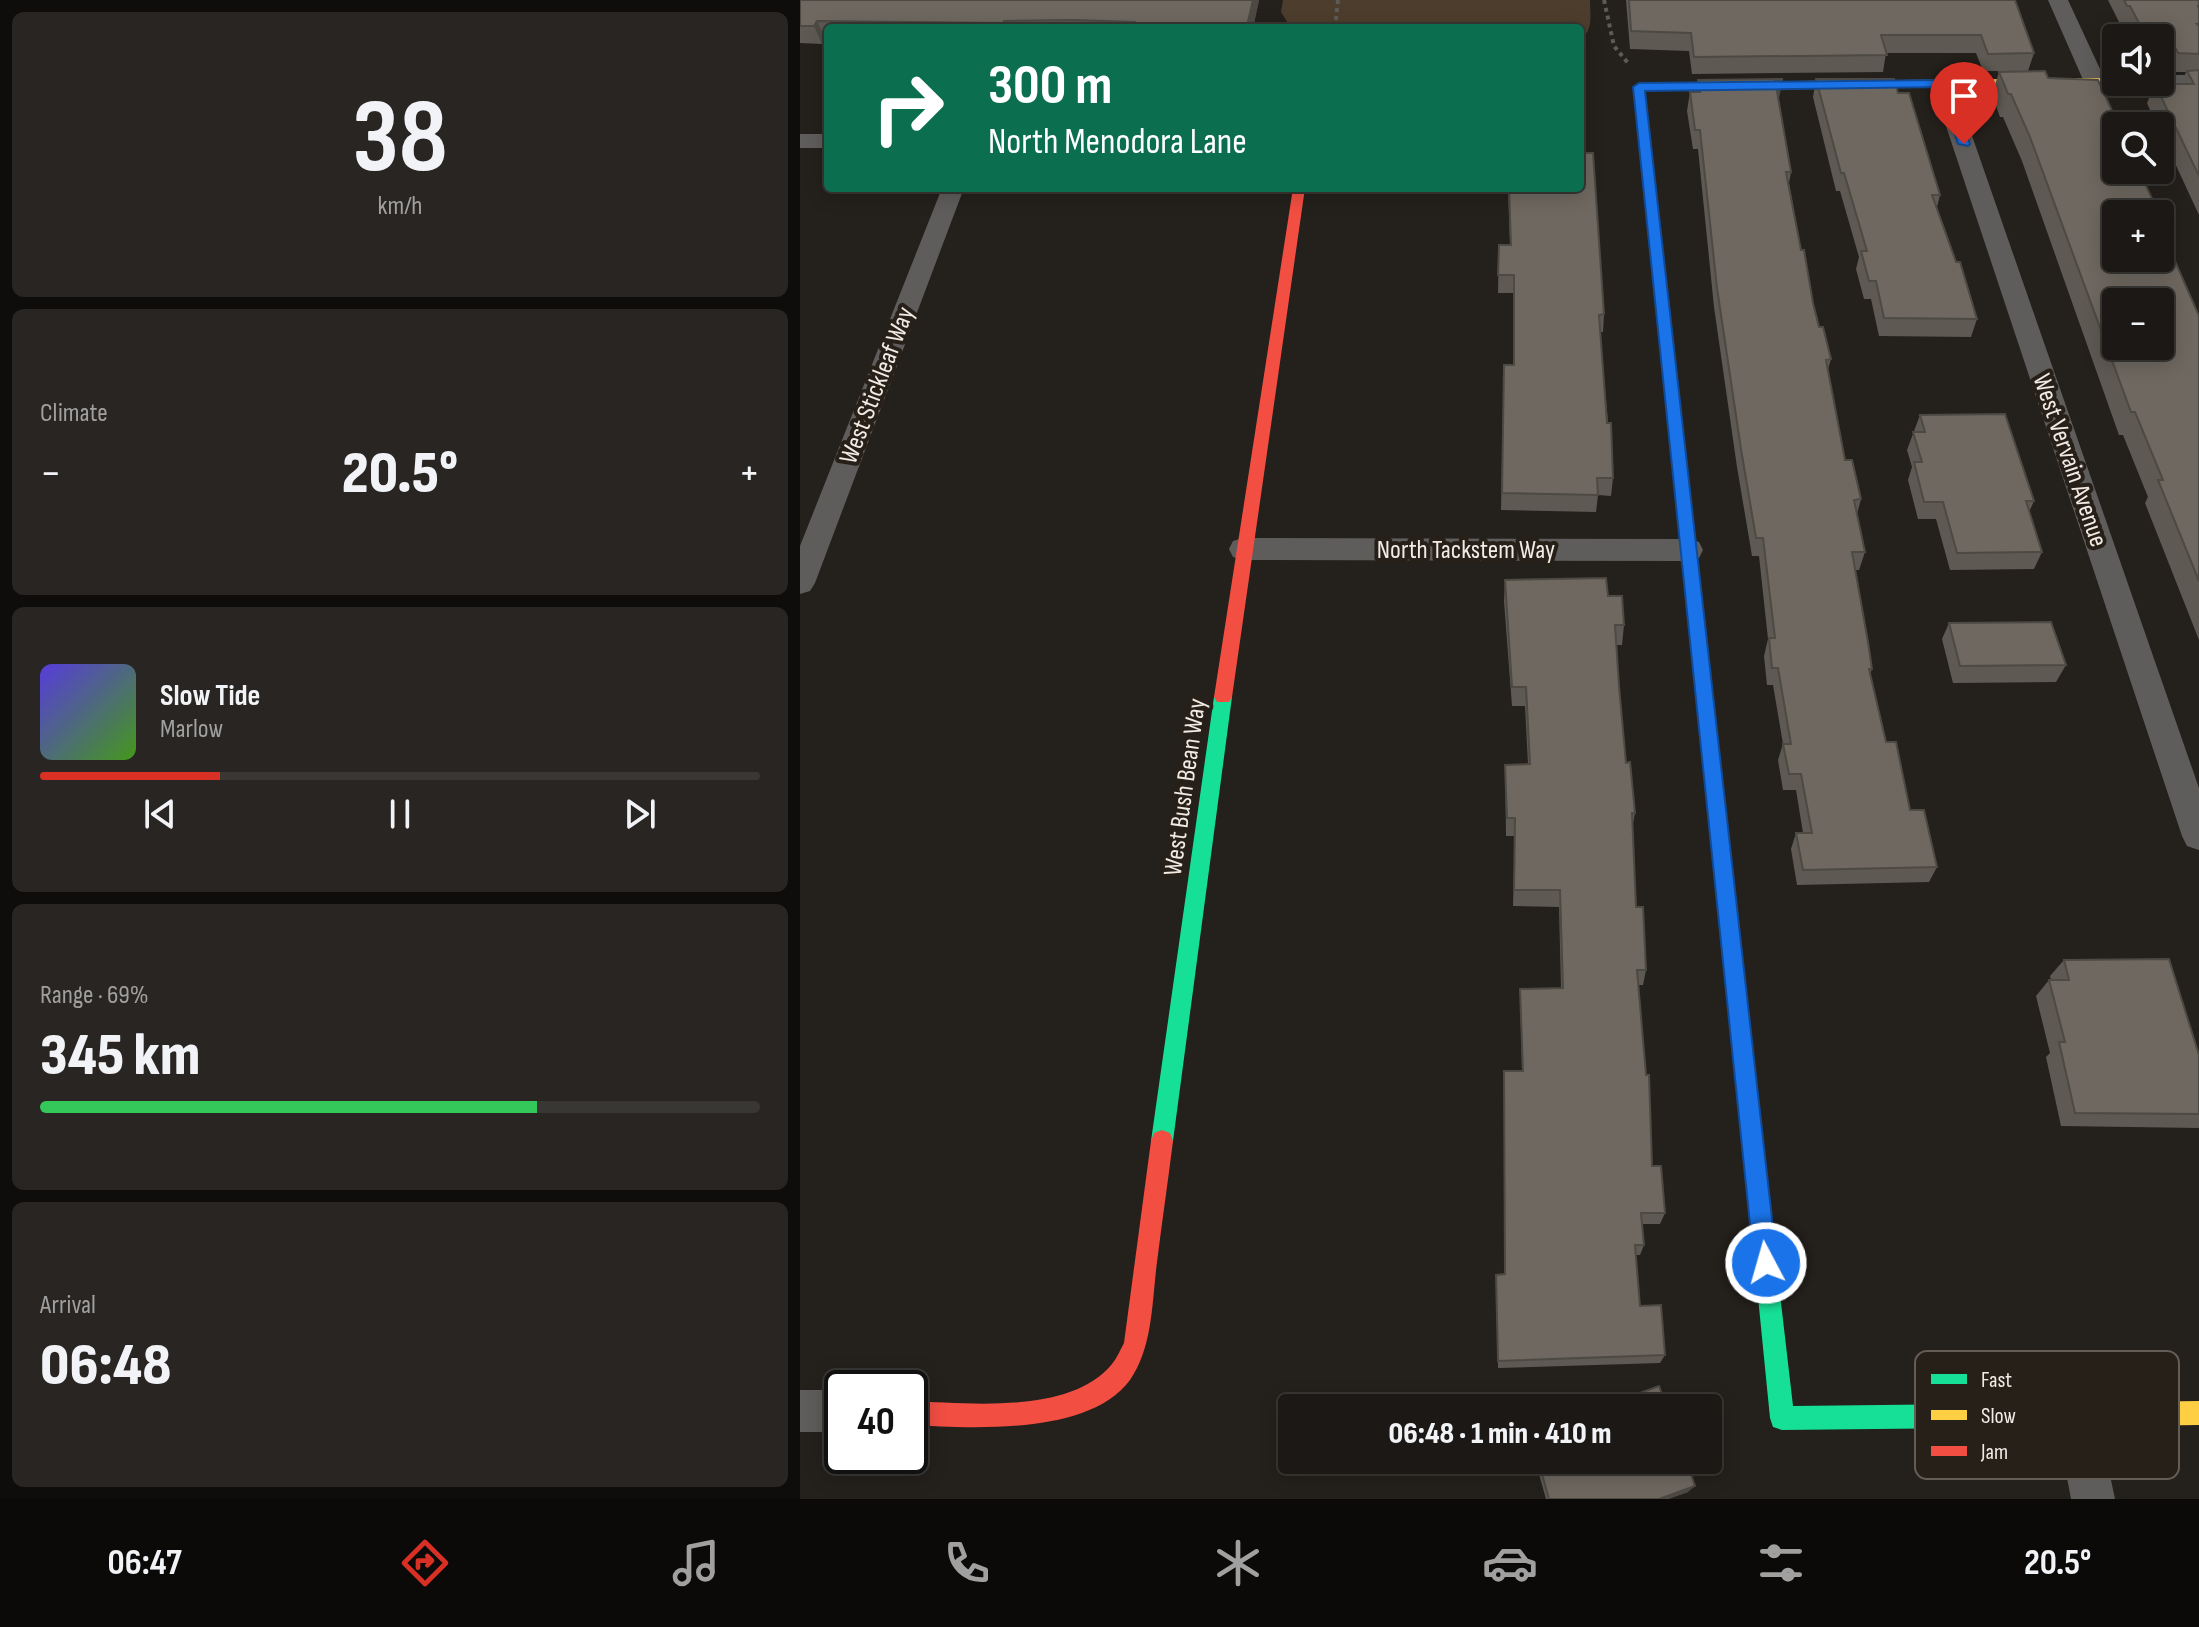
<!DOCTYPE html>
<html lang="en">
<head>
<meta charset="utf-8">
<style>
  :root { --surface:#1b1815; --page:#282522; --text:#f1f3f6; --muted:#a0a0a0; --line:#393734; --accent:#d93025 }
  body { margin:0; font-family:"Sofia Sans Condensed",sans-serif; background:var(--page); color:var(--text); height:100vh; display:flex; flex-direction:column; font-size:30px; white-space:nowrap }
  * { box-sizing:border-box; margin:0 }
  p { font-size:26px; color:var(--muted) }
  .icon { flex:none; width:44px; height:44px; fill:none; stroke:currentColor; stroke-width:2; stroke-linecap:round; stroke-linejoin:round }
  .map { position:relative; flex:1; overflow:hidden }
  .side { display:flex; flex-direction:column; gap:12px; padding:12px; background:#0f0d0c; width:800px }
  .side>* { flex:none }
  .hud { position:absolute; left:24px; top:24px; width:760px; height:168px; border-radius:8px; box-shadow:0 4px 20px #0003,0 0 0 2px var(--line); background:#0b6e4f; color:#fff; overflow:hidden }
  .buttons { position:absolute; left:1302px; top:24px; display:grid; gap:16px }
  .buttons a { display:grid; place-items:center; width:72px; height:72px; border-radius:8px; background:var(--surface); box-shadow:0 4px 20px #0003,0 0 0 2px var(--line); font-size:40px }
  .speed { position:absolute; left:24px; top:1370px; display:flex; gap:16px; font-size:40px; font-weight:700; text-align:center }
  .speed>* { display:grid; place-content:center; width:104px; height:104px; border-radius:50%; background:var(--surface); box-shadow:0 4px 20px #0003,0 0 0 2px var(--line); line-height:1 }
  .speed .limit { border:4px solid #111; border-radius:12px; background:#fff; color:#111 }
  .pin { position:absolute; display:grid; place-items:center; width:68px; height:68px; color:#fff; margin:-82px -34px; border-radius:50% 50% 50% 0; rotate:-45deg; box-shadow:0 0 8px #0007 }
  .pin .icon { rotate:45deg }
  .me { position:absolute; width:88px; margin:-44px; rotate:354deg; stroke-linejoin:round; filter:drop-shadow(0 0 6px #0008) }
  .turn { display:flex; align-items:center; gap:28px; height:168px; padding:0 32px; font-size:36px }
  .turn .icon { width:104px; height:104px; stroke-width:2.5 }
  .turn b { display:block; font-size:56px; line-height:68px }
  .big { font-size:60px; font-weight:800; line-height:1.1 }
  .side .tile { flex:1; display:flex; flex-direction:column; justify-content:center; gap:12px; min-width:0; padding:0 28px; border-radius:12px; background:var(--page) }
  .side .dial { align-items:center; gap:0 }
  .dial b { font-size:104px; line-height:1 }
  .song { display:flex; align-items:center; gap:24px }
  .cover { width:96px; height:96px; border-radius:12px; background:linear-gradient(135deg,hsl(250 70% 55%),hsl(100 70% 35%)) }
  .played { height:8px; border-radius:4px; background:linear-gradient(90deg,var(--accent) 25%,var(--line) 25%) }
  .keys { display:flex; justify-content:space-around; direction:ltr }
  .heat { display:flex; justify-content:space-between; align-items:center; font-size:44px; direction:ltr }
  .charge { height:12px; border-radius:6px; background:linear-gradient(90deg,#34c759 69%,var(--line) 0) }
  .trip { position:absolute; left:478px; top:1394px; width:444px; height:80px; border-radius:8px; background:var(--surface); box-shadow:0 4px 20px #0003,0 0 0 2px var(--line); font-weight:800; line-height:80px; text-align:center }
  .dock { display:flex; height:128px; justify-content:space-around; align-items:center; background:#0b0a08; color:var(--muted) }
  .dock .icon { width:56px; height:56px }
  .dock .current { color:var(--accent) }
  .dock b { font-size:36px; color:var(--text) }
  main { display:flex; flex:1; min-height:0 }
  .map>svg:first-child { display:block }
  .green { fill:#4d3d2c }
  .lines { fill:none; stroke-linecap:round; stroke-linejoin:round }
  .path { stroke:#5d5b58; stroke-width:4; stroke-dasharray:4 4; stroke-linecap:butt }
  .street { fill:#5f5d5c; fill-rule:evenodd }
  .fast { fill:#16e098; fill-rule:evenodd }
  .slow { fill:#ffcf43; fill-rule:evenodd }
  .jam { fill:#f24e42; fill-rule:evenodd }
  .wall { fill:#5f5953 }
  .shaded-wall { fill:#4d4943 }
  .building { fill:#6e6860; stroke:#4d4943; stroke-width:2; fill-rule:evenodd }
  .route { fill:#1a73e8; stroke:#114b97; stroke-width:2 }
  .labels { text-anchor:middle; stroke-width:8; stroke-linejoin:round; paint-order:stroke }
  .street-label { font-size:26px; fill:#f1ebe6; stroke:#272018 }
  .key { fill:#272018; stroke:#645d56; stroke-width:2 }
  .key-label { font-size:22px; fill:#f1ebe6 }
</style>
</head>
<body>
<main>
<section class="side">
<div class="tile dial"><b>38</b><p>km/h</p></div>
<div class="tile"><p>Climate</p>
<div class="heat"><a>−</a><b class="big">20.5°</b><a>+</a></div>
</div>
<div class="tile">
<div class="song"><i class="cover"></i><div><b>Slow Tide</b><p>Marlow</p></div></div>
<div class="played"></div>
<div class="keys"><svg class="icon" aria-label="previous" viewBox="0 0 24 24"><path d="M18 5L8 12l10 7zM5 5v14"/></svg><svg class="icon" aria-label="pause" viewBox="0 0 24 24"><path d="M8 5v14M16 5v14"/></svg><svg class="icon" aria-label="next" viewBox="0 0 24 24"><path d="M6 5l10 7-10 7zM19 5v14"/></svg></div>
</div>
<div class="tile"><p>Range · 69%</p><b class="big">345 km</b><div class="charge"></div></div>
<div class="tile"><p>Arrival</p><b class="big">06:48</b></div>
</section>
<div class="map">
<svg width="1399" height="1499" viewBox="0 0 1399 1499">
  <rect width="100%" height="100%" fill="#24201c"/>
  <path class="green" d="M483,0H790C790,15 794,30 780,40V28H491L481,12Z"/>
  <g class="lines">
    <path class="path" d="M804,0L814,46L828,63
      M535,28L538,0"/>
    <path class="street" d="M1248,0H1268L1306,82L1303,87H1287L1284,82Z
      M1360,75H1399V87L1352,86L1350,82H1360Z
      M1143,78L1154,84L1399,788V850L1387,846L1382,836L1132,84Z
      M0,134H28V148H0Z
      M142,188H164L15,583L10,591L0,594V546Z
      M443,538L889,539L899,542L903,550L899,558L889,561L443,560L433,557L429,549L433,541Z
      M0,1390H42V1432H0Z
      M1276,1393L1291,1399L1297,1414L1315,1499H1271L1255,1414L1261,1399Z"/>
    <path class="fast" d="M423,690L429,692L432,697L373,1141L370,1149L362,1152L354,1149L351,1141L414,697L417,692Z
      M967,1266L975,1269L978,1277L993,1406L1168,1404L1176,1408L1180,1416L1176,1424L1168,1428L982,1430L973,1427L970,1418L956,1277L959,1269Z"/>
    <path class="slow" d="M1316,78V82H1322L1320,85L995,89L989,85L995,81Z
      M893,585L901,591L978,1277L975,1285L967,1288L959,1285L956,1277L885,591Z
      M1399,1401V1425L1168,1428L1160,1424L1156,1416L1160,1408L1168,1404Z"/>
    <path class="jam" d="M995,81L1001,85L999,88L845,91L901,591L893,597L885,591L833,87L839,83Z
      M493,188H505L432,697L429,702H417L414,697Z
      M362,1130L370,1133L373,1141C368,1181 362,1222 357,1262C352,1301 353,1347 330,1380C289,1436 171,1428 110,1425V1401C169,1403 270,1415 312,1364C317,1358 320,1350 324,1343L351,1141L354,1133Z"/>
  </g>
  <path class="wall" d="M0,0H459L453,28H28V38H25L22,44L0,43Z
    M826,0H1215L1234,53L1228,71H1183L1176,53H1086L1083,72L892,74L889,51L830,49Z
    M1308,0H1399V215L1360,131V126H1357L1347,103L1355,84H1381L1386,72H1370L1360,53V38H1330L1323,24H1320Z
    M1199,72L1248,78L1360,216L1366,229L1363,234L1399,316V640L1345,503L1348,497L1323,435H1319L1222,161L1203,117H1200L1192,95Z
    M1016,79L1098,93L1140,195L1137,207L1177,319L1171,337L1079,336L1071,299H1064L1056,269L1059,257L1040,191H1036L1013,97Z
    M898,80L979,98H978L991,172L989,183L1001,250L1019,327L1031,359L1028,369L1045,460L1061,499L1057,514L1065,552L1059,570H1055L1072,669L1070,674L1086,742L1110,810L1137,867L1129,882L997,885L991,849L996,833H1003L996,790H983L978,760L983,744L973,685H967L964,656L968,639L959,556H952L937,467L914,307L898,149H893L887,111L890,92H897Z
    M785,153L804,314L803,332H800L813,478L811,496L798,495L796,512L701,510L704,365H714V293H698L699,245H710L708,188H780Z
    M1120,415L1234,501L1229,512L1242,552L1234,569L1150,570L1136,519H1118L1108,480L1112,467L1107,450Z
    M705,580L808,596L824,625L822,645H816L819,686L826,763L835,813L832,829L836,907L846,970L843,985H838L852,1166L865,1213L860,1224H842L844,1245L840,1255H836L840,1306L865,1355L860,1363L698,1368L696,1275L704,1274L722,1071L720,989L761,988L759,907L713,906L715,836H706L705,765L728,764L725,706H712L704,601Z
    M1149,623L1266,665L1256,682L1153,683L1142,639Z
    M1264,960L1399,1055V1128L1261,1126L1246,1057L1250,1053L1236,996L1249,980H1251L1250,976Z
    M735,1460H886L888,1492L868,1499H746Z"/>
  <path class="shaded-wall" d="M453,0H459L453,28H448Z
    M17,21L25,38L22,44L14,26Z
    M983,79L979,98L972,99L975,80Z
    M895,1486L888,1492L868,1499H859Z"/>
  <path class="building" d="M0,0H453L447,26H334L335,22L273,20L204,21L203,23L17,21L14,26H0Z
    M829,0H1215L1234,53L1188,54L1181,35H1081L1087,55L894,57L891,33L831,31Z
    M1324,0H1399V6H1398L1399,9V24H1397L1399,26V54L1378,53L1363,24L1340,25L1330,6H1327Z
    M1399,70V176L1355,84H1394L1387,71Z
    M1245,71L1248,78L1298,80L1319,126H1316V170H1339L1359,214H1316V258H1360V216L1366,229H1361L1399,316V581L1358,480H1363L1335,412H1331L1230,137L1211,94H1208L1199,72ZM1316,302H1360V346H1316Z
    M780,79L785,153H793L804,314L799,315L807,423H811L813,478H797L798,495L702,493L704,365H714V275H698L699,245H711L709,188H780Z
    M983,79L975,80L991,172H986L1001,250H1004L1013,303L1019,327H1023L1031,359L1026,360L1045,460H1052L1061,499L1054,500L1065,552H1052L1068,642L1072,669H1069L1086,742H1096L1110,810H1124L1137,867L1003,870L996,833H1012L1001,774H989L983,744H991L978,668H972L969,638H975L963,538H956L941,449L917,288L900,130H895L890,92H900L898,80Z
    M1016,79H1094L1098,93H1109L1140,195H1132L1156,262H1160L1177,319L1084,318L1076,281H1069L1061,251H1067L1044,173H1041Z
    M1205,414L1234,501H1226L1242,552L1157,553L1143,502H1124L1114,462H1122L1113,432H1125L1120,415Z
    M806,578L808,596H822L824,625H815L819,686L826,763L830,762L835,813H832L836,907H843L846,970H837L846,1075H849L852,1166H861L865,1213H841L844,1245H835L840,1306L861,1305L865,1355L698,1361L696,1275L705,1274L704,1071H723L720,989L763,988L760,890H714L715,818H707L705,765L730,764L726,687H712L705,580Z
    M1251,622L1266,665L1160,666L1149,623Z
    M1369,959L1399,1055V1114L1275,1113L1259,1042H1265L1249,980H1269L1264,960Z
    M859,1386L867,1408H799Z
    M738,1460H886L895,1486L859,1499H749Z"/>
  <path class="route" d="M1143,80L1149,84L1170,144L1168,146L1158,144L1139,87L845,91L977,1263L974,1271L966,1275L958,1271L954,1263L833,87L839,83Z"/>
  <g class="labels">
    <g class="street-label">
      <text transform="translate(76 385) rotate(-69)" y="9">West Stickleaf Way</text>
      <text transform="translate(1271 460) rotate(71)" y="9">West Vervain Avenue</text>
      <text x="666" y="558">North Tackstem Way</text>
      <text transform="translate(384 787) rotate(-82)" y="9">West Bush Bean Way</text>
    </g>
  </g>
  <rect x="1115" y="1351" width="264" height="128" rx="12" class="key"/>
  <rect x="1131" y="1374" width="36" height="10" fill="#16e098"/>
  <rect x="1131" y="1410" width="36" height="10" fill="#ffcf43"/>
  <rect x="1131" y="1446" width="36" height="10" fill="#f24e42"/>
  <g class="key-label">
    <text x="1181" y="1387">Fast</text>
    <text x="1181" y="1423">Slow</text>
    <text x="1181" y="1459">Jam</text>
  </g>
</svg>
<div class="buttons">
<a><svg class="icon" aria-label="sound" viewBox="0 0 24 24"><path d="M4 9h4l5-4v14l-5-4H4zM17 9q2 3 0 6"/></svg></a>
<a><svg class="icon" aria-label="search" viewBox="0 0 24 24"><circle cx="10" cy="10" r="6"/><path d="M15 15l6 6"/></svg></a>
<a>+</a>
<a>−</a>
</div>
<div class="speed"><div class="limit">40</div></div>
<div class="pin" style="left:1164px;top:144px;background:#d93025"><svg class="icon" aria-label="arrive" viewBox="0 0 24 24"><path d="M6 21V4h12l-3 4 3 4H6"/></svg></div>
<svg class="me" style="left:966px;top:1263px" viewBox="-20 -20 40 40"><circle r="17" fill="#1a73e8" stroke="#fff" stroke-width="3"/><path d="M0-11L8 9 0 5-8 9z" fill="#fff"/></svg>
<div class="trip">06:48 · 1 min · 410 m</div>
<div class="hud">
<div class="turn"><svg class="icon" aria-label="right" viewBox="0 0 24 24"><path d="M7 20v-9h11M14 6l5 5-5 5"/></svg><div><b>300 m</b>North Menodora Lane</div></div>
</div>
</div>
</main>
<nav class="dock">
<b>06:47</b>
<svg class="icon current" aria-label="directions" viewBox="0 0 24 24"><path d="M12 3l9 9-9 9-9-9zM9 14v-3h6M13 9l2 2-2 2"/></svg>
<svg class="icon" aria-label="music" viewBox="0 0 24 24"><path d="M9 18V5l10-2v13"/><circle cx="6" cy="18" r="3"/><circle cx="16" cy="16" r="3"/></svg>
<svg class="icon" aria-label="phone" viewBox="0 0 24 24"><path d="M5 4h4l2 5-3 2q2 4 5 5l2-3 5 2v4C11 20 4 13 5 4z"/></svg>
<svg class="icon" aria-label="climate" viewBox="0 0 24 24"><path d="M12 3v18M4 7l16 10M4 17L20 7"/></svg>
<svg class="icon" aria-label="car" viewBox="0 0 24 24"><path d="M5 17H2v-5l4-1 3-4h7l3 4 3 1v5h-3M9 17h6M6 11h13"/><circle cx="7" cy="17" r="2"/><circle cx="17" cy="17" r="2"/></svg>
<svg class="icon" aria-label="filters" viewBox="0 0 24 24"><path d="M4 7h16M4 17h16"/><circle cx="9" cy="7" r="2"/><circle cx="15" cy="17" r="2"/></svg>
<b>20.5°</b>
</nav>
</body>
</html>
